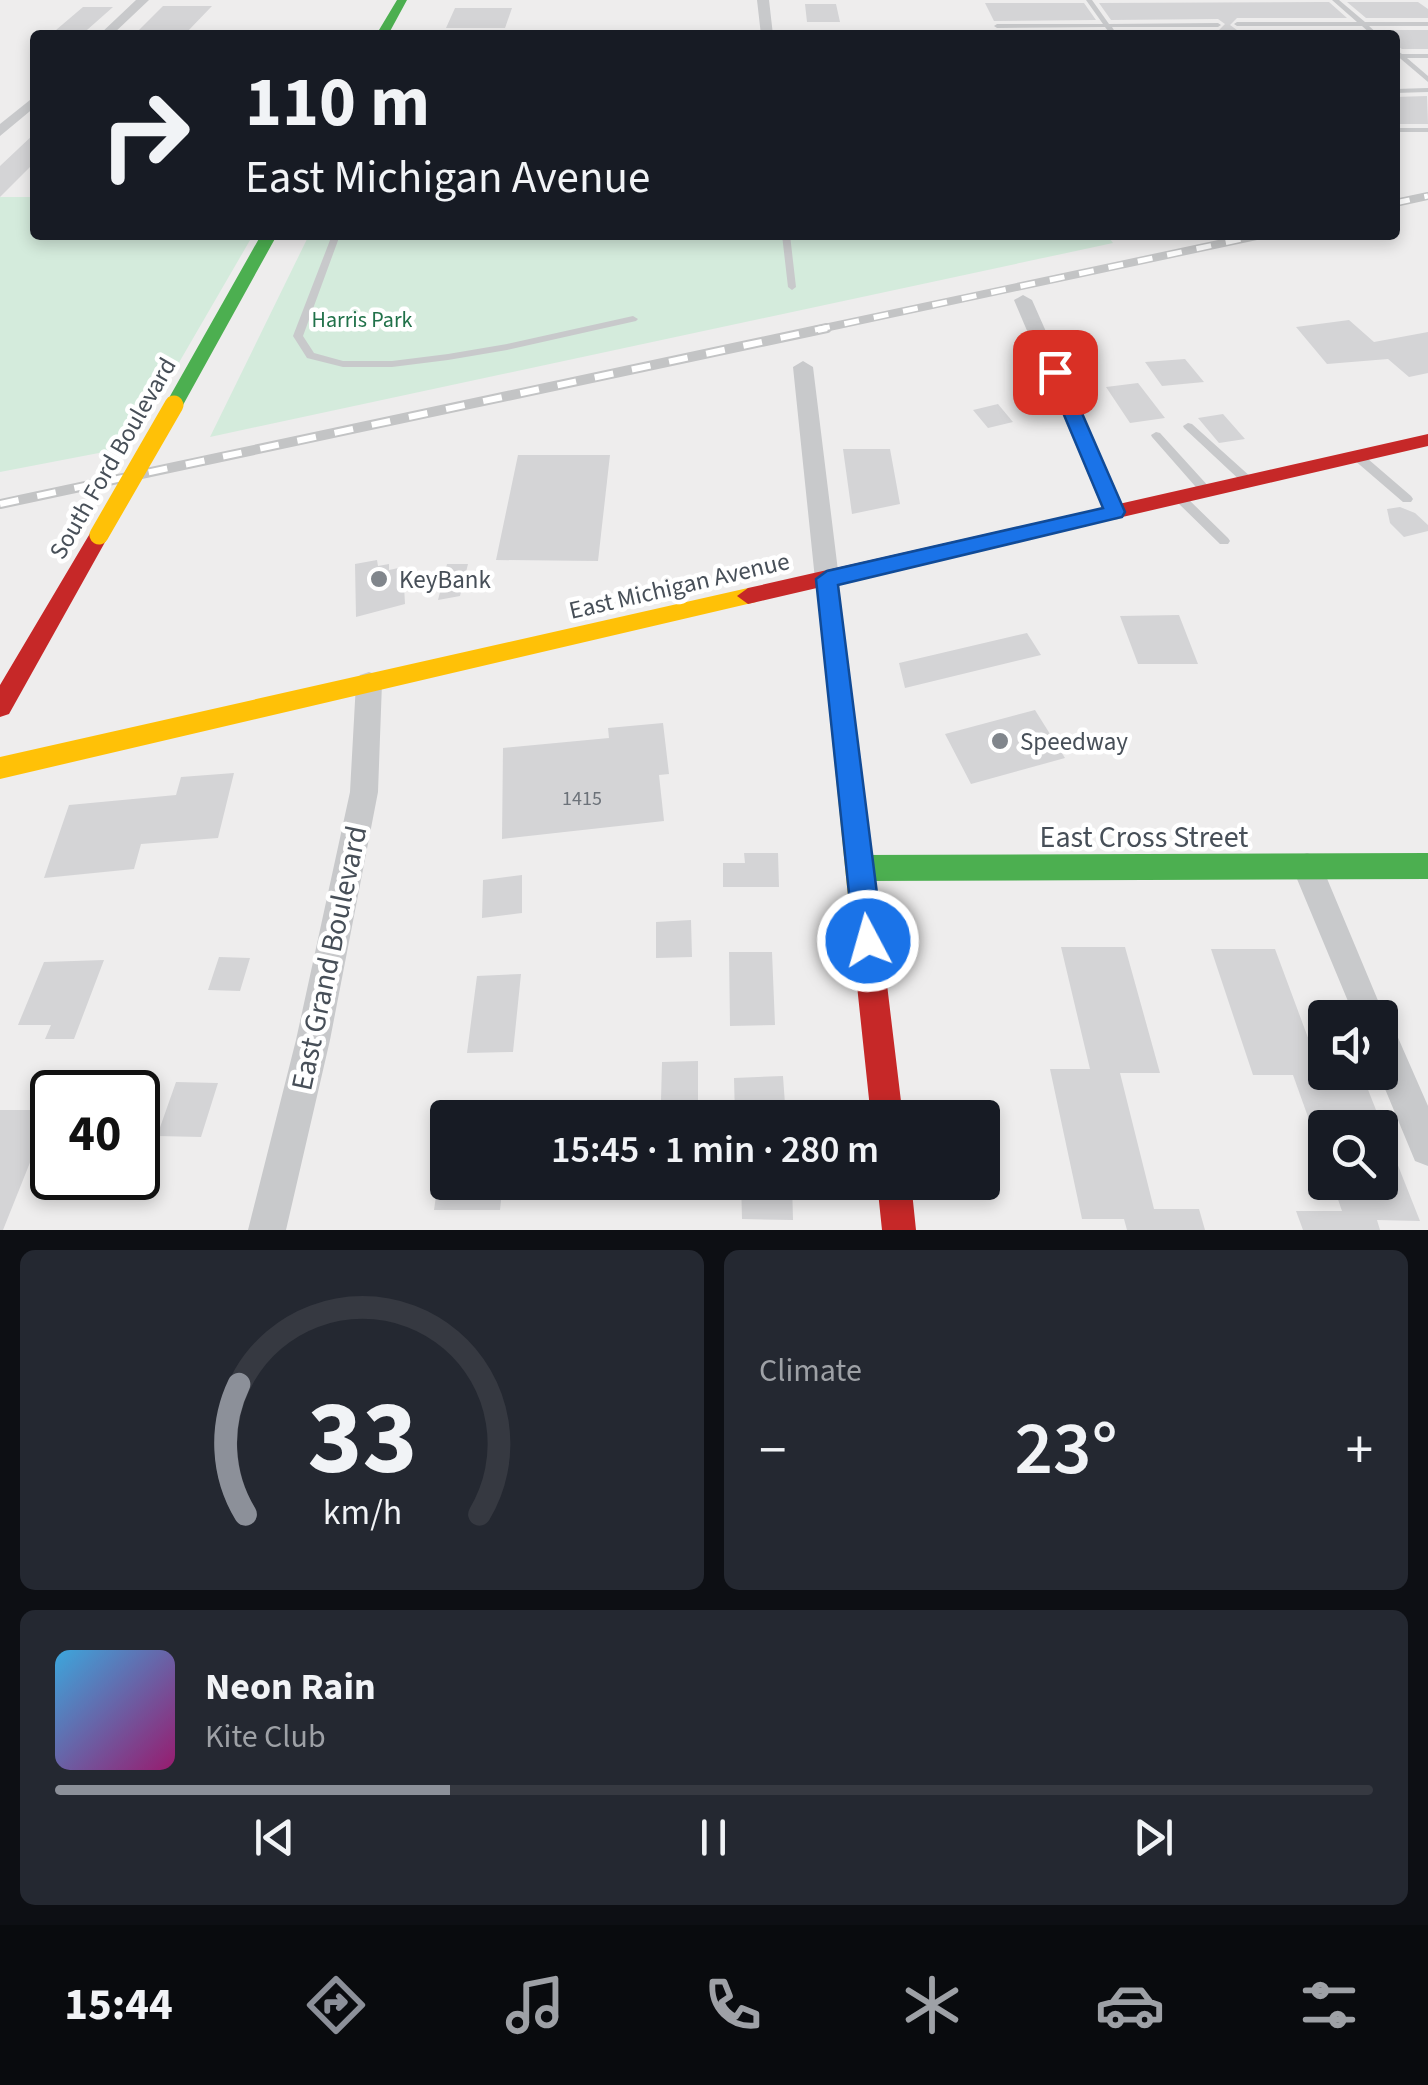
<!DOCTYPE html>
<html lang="en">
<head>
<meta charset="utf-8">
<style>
  :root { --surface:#171b24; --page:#242831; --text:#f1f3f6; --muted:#9ea1a6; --line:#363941; --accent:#8c9099 }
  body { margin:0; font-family:"Source Sans 3",sans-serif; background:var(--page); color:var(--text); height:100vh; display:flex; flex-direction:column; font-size:38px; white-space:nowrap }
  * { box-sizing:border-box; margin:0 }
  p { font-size:32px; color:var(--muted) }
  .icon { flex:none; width:55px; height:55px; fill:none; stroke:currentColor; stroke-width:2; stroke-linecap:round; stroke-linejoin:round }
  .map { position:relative; height:1230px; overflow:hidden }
  .panel { display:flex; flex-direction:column; gap:20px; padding:20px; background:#0d0f14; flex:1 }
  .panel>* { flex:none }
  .top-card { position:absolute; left:30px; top:30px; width:1370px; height:210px; border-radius:10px; box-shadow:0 5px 15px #0003; background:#171b24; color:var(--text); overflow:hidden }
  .controls { position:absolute; left:1308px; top:1000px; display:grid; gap:20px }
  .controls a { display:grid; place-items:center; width:90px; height:90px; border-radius:10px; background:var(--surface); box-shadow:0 5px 15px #0003; font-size:50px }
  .speed { position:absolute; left:30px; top:1070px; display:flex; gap:20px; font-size:50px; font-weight:700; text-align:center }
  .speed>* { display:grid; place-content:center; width:130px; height:130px; border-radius:50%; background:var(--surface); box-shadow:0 5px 15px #0003; line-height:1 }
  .speed .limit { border:5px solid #111; border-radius:15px; background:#fff; color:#111 }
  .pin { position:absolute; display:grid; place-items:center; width:85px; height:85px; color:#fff; margin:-42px; border-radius:20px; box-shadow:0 5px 15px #0006 }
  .me { position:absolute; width:110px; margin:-55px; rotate:354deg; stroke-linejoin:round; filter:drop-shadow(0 0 8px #0008) }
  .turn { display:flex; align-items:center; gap:35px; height:210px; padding:0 50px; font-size:45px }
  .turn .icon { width:130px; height:130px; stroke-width:2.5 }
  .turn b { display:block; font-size:70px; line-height:85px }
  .big { font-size:75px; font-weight:600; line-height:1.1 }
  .panel .tile { flex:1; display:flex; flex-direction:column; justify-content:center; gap:15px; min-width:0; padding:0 35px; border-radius:15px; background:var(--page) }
  .panel .dial { align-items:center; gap:0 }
  .dial svg { height:260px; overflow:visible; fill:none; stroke:var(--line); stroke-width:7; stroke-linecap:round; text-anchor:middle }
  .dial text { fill:var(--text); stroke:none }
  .song { display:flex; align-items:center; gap:30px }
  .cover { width:120px; height:120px; border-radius:15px; background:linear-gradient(135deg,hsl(200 70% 55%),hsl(320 70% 35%)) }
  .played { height:10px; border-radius:5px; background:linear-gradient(90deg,var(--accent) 30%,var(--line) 30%) }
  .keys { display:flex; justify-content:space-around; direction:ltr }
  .heat { display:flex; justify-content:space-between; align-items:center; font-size:55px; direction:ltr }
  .panel .tiles { flex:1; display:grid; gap:20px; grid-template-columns:1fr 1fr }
  .tile:last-child { grid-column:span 2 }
  .trip { position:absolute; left:430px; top:1100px; width:570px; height:100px; border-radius:10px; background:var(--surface); box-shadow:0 5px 15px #0003; font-weight:600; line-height:100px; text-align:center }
  .dock { display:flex; height:160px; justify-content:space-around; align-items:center; background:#090b0e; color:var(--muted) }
  .dock .icon { width:70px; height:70px }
  .dock .current { color:var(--accent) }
  .dock b { font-size:45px; color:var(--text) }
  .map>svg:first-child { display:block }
  .green { fill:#d4ebdc }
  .building { fill:#d4d4d6 }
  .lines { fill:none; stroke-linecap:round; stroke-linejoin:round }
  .lane { fill:#c8c9cb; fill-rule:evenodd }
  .street { fill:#c8c9cb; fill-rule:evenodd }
  .fast { fill:#4caf50; fill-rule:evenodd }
  .slow { fill:#ffc107; fill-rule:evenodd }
  .jam { fill:#c62828; fill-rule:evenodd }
  .rail-far1-casing { stroke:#c3c4c5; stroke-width:8 }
  .rail-casing { stroke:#c3c4c5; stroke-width:10 }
  .rail-far1 { stroke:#fff; stroke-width:5; stroke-dasharray:15; stroke-linecap:butt }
  .rail { stroke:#fff; stroke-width:6; stroke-dasharray:19; stroke-linecap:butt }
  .slow-bridge { stroke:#ffc107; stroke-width:19 }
  .route { fill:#1a73e8; stroke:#114b97; stroke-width:2.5 }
  .poi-dot { fill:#81868c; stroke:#fff; stroke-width:4 }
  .labels { text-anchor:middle; stroke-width:9; stroke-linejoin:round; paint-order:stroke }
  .number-label { font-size:20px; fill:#6c7279 }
  .far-park-label { font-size:22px; fill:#207149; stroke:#fff }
  .street-label { font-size:25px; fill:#474f58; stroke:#fff }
  .poi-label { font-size:25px; fill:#474f58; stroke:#fff; text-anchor:start }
  .near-street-label { font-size:30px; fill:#474f58; stroke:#fff }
</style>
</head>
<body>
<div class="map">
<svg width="1428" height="1230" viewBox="0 0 1428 1230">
  <rect width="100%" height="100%" fill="#eeeded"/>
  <path class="green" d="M0,197H35V235H253L130,447L0,472Z
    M309,235H1107L1113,243L210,437Z"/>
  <path class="building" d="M1321,2H1329L1347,18H1237L1230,25L1237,30H1361L1366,35H1121L1119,31H1218L1225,24L1218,19L1111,20L1099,3Z
    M1347,2H1418L1428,9V18H1366Z
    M985,3H1084L1096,20L994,21Z
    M805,4H836L840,22H807Z
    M163,6H212L187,32H137Z
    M83,7H113L87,30H56Z
    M455,8H512L505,28H446Z
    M1379,30H1428V49H1402L1395,45V35H1383Z
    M1395,97L1427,96L1428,124H1395Z
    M35,133V162L0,197V166Z
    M1349,320L1374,342L1428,332V373L1409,377L1388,359L1327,364L1296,327Z
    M1185,359L1204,382L1162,386L1145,362Z
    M1138,383L1165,418L1130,423L1106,387Z
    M998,404L1013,422L988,428L973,410Z
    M1223,414L1245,439L1219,443L1198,418Z
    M843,449H890L900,504L852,514Z
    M518,455H610L598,561L496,560Z
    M1400,507L1415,513L1428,525V531L1404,537L1390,523L1387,509Z
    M377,560L378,566L389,564V570L403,567L405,604L356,617L355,564Z
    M447,564H468L460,596L438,600Z
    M1179,615L1198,664H1138L1120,616Z
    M1027,633L1041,655L905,688L899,663Z
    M1035,710L1065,758L971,784L945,734Z
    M663,723L669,774L659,775L664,821L502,839L503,748L609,738L608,728Z
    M234,773L218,838L141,844L134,869L44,878L69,805L176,795L181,777Z
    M744,853H778L779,887H723V863H745Z
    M522,875V913L482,918L483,880Z
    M691,920L692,957L656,958V922Z
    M1061,947H1125L1160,1073H1120L1154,1209H1199L1205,1230H1127L1124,1219H1082L1050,1069H1090Z
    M1211,949H1275L1320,1070L1361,1072L1420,1221L1377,1220L1380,1230H1303L1296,1211H1342L1332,1182H1380V1128H1312L1293,1075H1253Z
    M729,952H772L775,1025L730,1026Z
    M219,957L250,958L240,991L208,990Z
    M104,960L74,1039H45L51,1025H18L44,962Z
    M521,974L513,1052L467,1053L477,976Z
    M698,1061V1101H661L662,1062Z
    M783,1076L786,1118H735L734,1078Z
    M176,1082L218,1083L201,1137L157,1136Z
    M512,1100L510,1118H451V1101Z
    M0,1110H51L3,1230H0Z
    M438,1182H503L500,1210H434Z
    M741,1182H792L793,1220L742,1219Z"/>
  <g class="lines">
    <path class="lane" d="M1086,0H1092L1109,24L1218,23L1221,25L1218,27H1112L1117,35H1111L1105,27L997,28L994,26L997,24H1103Z
      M1332,0H1339L1365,22H1428V26H1369L1379,35H1372L1362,26H1237L1234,24L1237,22H1357Z
      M1395,49L1402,54H1428V58H1407L1428,76V82L1395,54Z
      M1428,88V92L1395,93V89Z
      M1395,128H1428V132H1395Z
      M332,235H340L303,336L314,353L343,361H392L448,354L507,344L633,316L638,319L636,321L507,350L448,360L392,367H343L307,358L293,336Z
      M782,235H790L796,287L792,290L788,287Z
      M1188,423L1192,424L1252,478L1254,481L1252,484H1244L1184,428L1183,426Z
      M1156,432L1160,433L1210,488L1212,491L1210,494H1202L1152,437L1151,435Z
      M1357,452L1361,453L1411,496L1413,499L1411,502H1403L1353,459L1352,456Z
      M1179,493L1183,494L1228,538L1230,541L1228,544H1220L1175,500L1173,497Z"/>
    <path class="street" d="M136,0H149L112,35H99Z
      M757,0H769L773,35H761Z
      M35,96V107L0,136V124Z
      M1023,295L1032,300L1126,512L1123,518L1115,520L1104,512L1014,300Z
      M803,361L813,367L839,579L827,588L815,579L793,367Z
      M369,672L378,675L382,683L378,792L330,1040L286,1230H248L296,1040L350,792L356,683L360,675Z
      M1307,853L1318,857L1387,1022L1392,1024L1428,1106V1166L1415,1161L1378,1072L1380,1018H1355L1292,867L1296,857Z"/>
    <path class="fast" d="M397,0H407L388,35H376Z
      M261,235H277L183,405L181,409H167L165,405Z
      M1428,853V879L860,881L850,877L846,868L850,859L860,855Z"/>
    <path class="slow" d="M827,571L838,579L886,976L881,986L871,991L861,986L856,976L816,579Z
      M748,588L756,590L759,596L756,602L0,779V757Z"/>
    <path class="jam" d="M1428,434V446L748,604L737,596L748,588Z
      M99,528L109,535L9,714L0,717V685L92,530Z
      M871,961L881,966L886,976L903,1118H871L856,976L861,966Z
      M877,1182H911L916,1230H882Z"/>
    <g class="rail-far1-casing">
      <path id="rail-far1" d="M1395,203L1428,196
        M815,330L1261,235"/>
    </g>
    <g class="rail-casing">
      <path id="rail" d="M0,504L827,328"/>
    </g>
    <use href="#rail-far1" class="rail-far1"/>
    <use href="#rail" class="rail"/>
    <path class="slow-bridge" d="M99,535L174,405"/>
  </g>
  <path class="route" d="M1055,367L1064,372L1125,512L1122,517L838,585L883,941L879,951L868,956L858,951L854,941L816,579L827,571L1103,508L1046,372Z"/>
  <g class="poi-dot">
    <circle cx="379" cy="579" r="10"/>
    <circle cx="1000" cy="741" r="10"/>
  </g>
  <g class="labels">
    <g class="number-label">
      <text x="582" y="805">1415</text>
    </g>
    <g class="far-park-label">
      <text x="362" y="327">Harris Park</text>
    </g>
    <g class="street-label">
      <text transform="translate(112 458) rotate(-60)" y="9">South Ford Boulevard</text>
      <text transform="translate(679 585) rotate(-13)" y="9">East Michigan Avenue</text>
    </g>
    <g class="poi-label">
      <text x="399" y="588">KeyBank</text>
      <text x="1020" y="750">Speedway</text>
    </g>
    <g class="near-street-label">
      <text x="1144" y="847">East Cross Street</text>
      <text transform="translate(329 958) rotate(-78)" y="10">East Grand Boulevard</text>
    </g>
  </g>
</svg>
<div class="controls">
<a><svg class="icon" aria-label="sound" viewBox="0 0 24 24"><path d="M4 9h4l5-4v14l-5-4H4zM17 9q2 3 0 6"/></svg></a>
<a><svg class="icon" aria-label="search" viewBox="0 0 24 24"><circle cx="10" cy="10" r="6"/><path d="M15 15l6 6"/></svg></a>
</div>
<div class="speed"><div class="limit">40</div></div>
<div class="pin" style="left:1055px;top:372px;background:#d93025"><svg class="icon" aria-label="arrive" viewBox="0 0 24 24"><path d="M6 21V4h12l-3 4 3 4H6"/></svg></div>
<svg class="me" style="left:868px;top:941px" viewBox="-20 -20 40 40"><circle r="17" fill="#1a73e8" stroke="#fff" stroke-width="3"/><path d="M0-11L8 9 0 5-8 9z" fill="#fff"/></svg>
<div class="trip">15:45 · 1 min · 280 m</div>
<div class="top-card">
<div class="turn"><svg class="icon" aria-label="right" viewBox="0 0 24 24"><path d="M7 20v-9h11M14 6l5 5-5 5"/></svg><div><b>110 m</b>East Michigan Avenue</div></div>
</div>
</div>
<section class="panel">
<div class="tiles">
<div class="tile dial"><svg viewBox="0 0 100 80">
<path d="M14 69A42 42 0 1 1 86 69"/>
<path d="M14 69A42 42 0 0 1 12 29" stroke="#8c9099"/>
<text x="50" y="56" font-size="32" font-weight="700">33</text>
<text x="50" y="72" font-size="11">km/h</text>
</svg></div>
<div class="tile"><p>Climate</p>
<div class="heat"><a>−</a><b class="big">23°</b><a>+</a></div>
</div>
<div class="tile">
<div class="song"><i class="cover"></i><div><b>Neon Rain</b><p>Kite Club</p></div></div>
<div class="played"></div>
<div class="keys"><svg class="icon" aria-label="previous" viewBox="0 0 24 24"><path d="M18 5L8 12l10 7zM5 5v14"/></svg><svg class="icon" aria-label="pause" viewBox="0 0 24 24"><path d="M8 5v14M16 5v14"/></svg><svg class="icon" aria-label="next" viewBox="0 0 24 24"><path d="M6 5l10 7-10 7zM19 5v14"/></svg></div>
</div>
</div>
</section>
<nav class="dock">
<b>15:44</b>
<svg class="icon current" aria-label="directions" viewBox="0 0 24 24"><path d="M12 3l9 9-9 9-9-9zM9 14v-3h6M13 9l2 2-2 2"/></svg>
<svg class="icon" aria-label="music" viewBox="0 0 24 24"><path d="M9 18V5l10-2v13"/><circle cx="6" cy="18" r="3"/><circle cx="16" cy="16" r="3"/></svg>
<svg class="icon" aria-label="phone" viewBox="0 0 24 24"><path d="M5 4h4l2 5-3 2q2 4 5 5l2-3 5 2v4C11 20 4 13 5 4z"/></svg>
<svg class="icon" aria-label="climate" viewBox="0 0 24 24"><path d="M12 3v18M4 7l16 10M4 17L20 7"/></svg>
<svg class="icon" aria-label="car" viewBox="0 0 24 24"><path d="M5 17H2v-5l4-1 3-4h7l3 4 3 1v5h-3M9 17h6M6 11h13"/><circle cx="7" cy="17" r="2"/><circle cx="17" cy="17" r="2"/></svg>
<svg class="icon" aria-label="filters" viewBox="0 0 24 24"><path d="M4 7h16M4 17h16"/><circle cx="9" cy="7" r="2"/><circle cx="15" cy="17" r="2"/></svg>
</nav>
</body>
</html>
